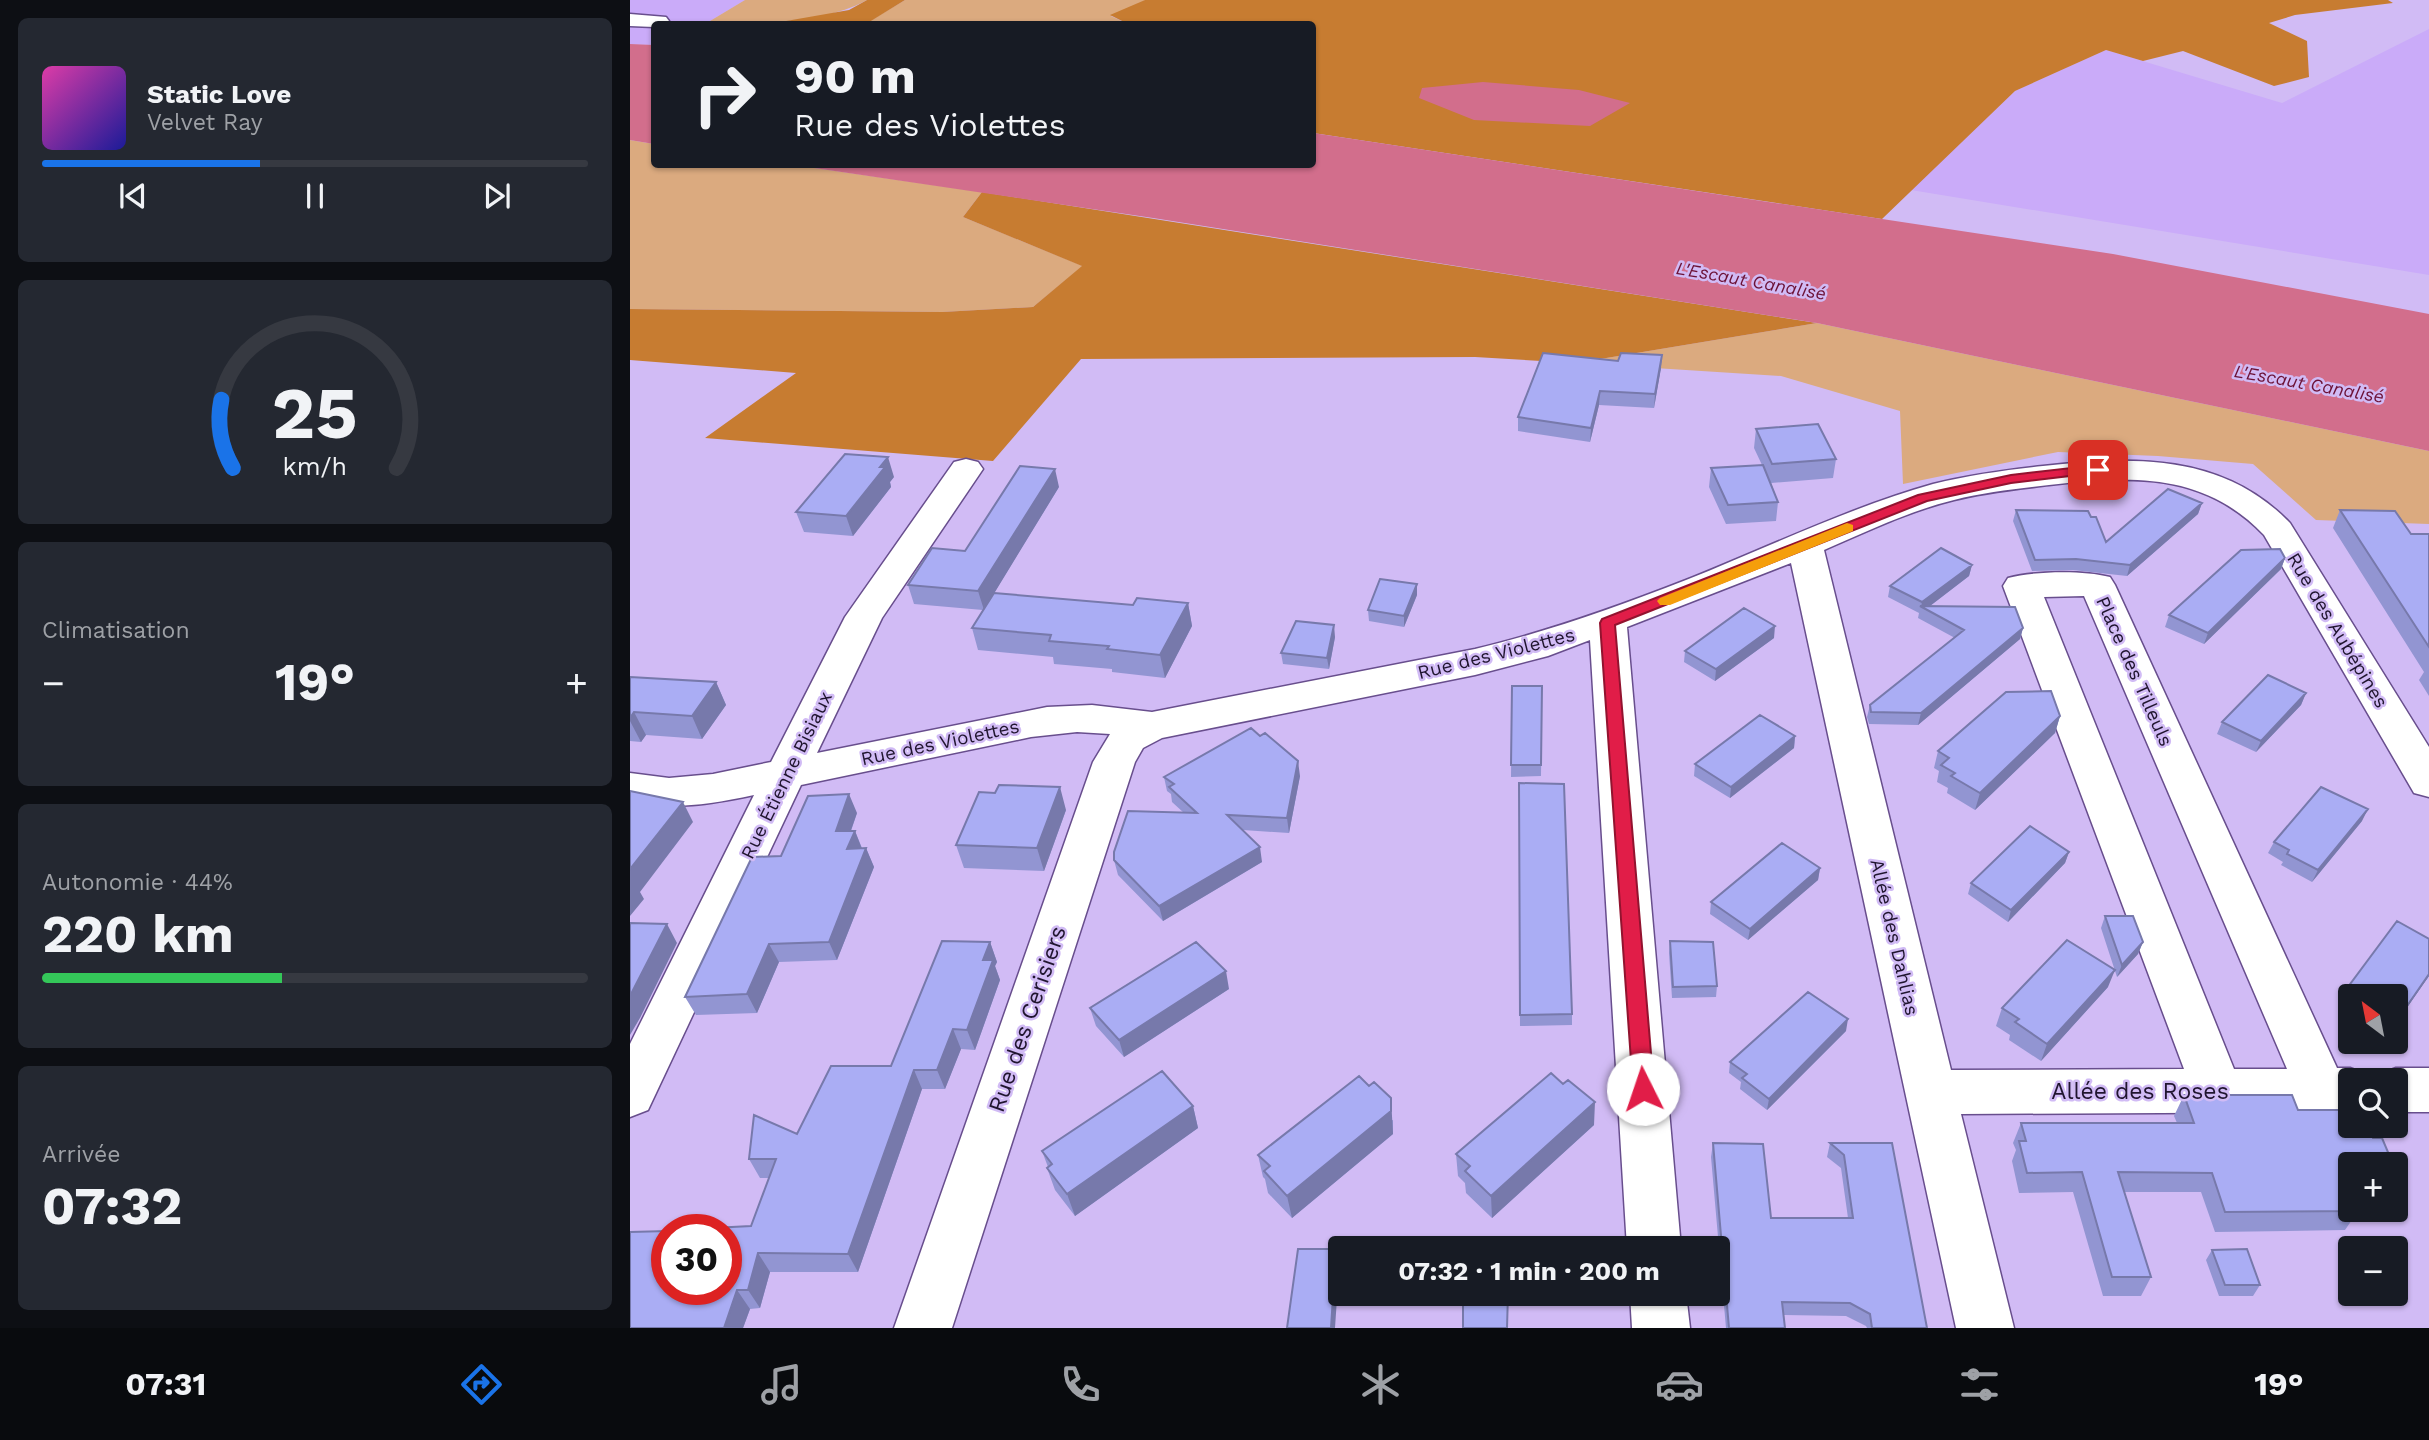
<!DOCTYPE html>
<html lang="fr">
<head>
<meta charset="utf-8">
<style>
  :root { --surface:#171b24; --page:#242831; --text:#f1f3f6; --muted:#9ea1a6; --line:#363941; --accent:#1a73e8 }
  body { margin:0; font-family:"Work Sans",sans-serif; background:var(--page); color:var(--text); height:100vh; display:flex; flex-direction:column; font-size:26px; white-space:nowrap }
  * { box-sizing:border-box; margin:0 }
  p { font-size:23px; color:var(--muted) }
  .icon { flex:none; width:38px; height:38px; fill:none; stroke:currentColor; stroke-width:2; stroke-linecap:round; stroke-linejoin:round }
  .map { position:relative; flex:1; overflow:hidden }
  .sheet { display:flex; flex-direction:column; gap:18px; padding:18px; background:#0d0f14; width:630px }
  .sheet>* { flex:none }
  .hud { position:absolute; left:21px; top:21px; width:665px; height:147px; border-radius:7px; box-shadow:0 2px 5px #0004; background:#171b24; color:var(--text); overflow:hidden }
  .needle { width:46px; rotate:328deg }
  .tools { position:absolute; left:1708px; top:984px; display:grid; gap:14px }
  .tools a { display:grid; place-items:center; width:70px; height:70px; border-radius:7px; background:var(--surface); box-shadow:0 2px 5px #0004; font-size:35px }
  .speed { position:absolute; left:21px; top:1214px; display:flex; gap:14px; font-size:35px; font-weight:700; text-align:center }
  .speed>* { display:grid; place-content:center; width:91px; height:91px; border-radius:50%; background:var(--surface); box-shadow:0 2px 5px #0004; line-height:1 }
  .speed .limit { border:10px solid #d22; background:#fff; color:#111 }
  .pin { position:absolute; display:grid; place-items:center; width:60px; height:60px; color:#fff; margin:-30px; border-radius:14px; box-shadow:0 4px 10px #0006 }
  .me { position:absolute; width:77px; margin:-38px; rotate:356deg; stroke-linejoin:round; filter:drop-shadow(0 0 5px #0008) }
  .turn { display:flex; align-items:center; gap:24px; height:147px; padding:0 28px; font-size:32px }
  .turn .icon { width:91px; height:91px; stroke-width:2.5 }
  .turn b { display:block; font-size:49px; line-height:60px }
  .big { font-size:52px; font-weight:700; line-height:1.1 }
  .sheet .tile { flex:1; display:flex; flex-direction:column; justify-content:center; gap:10px; min-width:0; padding:0 24px; border-radius:10px; background:var(--page) }
  .sheet .dial { align-items:center; gap:0 }
  .dial svg { height:182px; overflow:visible; fill:none; stroke:var(--line); stroke-width:7; stroke-linecap:round; text-anchor:middle }
  .dial text { fill:var(--text); stroke:none }
  .song { display:flex; align-items:center; gap:21px }
  .cover { width:84px; height:84px; border-radius:10px; background:linear-gradient(135deg,hsl(320 70% 55%),hsl(240 70% 35%)) }
  .played { height:7px; border-radius:4px; background:linear-gradient(90deg,var(--accent) 40%,var(--line) 40%) }
  .keys { display:flex; justify-content:space-around; direction:ltr }
  .heat { display:flex; justify-content:space-between; align-items:center; font-size:38px; direction:ltr }
  .charge { height:10px; border-radius:5px; background:linear-gradient(90deg,#34c759 44%,var(--line) 0) }
  .trip { position:absolute; left:698px; top:1236px; width:402px; height:70px; border-radius:7px; background:var(--surface); box-shadow:0 2px 5px #0004; font-weight:700; line-height:70px; text-align:center }
  .tabs { display:flex; height:112px; justify-content:space-around; align-items:center; background:#090b0e; color:var(--muted) }
  .tabs .icon { width:49px; height:49px }
  .tabs .current { color:var(--accent) }
  .tabs b { font-size:32px; color:var(--text) }
  main { display:flex; flex:1; min-height:0 }
  .map>svg:first-child { display:block }
  .built { fill:#caabf9 }
  .green { fill:#dbaa7f }
  .forest { fill:#c77c31 }
  .water { fill:#d26e8c }
  .lines { fill:none; stroke-linecap:round; stroke-linejoin:round }
  .street-casing { stroke:#684e8d; stroke-width:3 }
  .street { fill:#fff; fill-rule:evenodd }
  .wall { fill:#9295d2 }
  .shaded-wall { fill:#7779ab }
  .building { fill:#aaadf4; stroke:#7779ab; stroke-width:2 }
  .route { fill:#e11d48; stroke:#92132f; stroke-width:2 }
  .slow { fill:#f59e0b }
  .labels { text-anchor:middle; stroke-width:5; stroke-linejoin:round; paint-order:stroke }
  .far-water-label { font-size:18px; font-style:italic; fill:#6c1136; stroke:#d1bbf5 }
  .street-label { font-size:19px; fill:#20152f; stroke:#d1bbf5 }
  .near-street-label { font-size:23px; fill:#20152f; stroke:#d1bbf5 }
</style>
</head>
<body>
<main>
<section class="sheet">
<div class="tile">
<div class="song"><i class="cover"></i><div><b>Static Love</b><p>Velvet Ray</p></div></div>
<div class="played"></div>
<div class="keys"><svg class="icon" aria-label="previous" viewBox="0 0 24 24"><path d="M18 5L8 12l10 7zM5 5v14"/></svg><svg class="icon" aria-label="pause" viewBox="0 0 24 24"><path d="M8 5v14M16 5v14"/></svg><svg class="icon" aria-label="next" viewBox="0 0 24 24"><path d="M6 5l10 7-10 7zM19 5v14"/></svg></div>
</div>
<div class="tile dial"><svg viewBox="0 0 100 80">
<path d="M14 69A42 42 0 1 1 86 69"/>
<path d="M14 69A42 42 0 0 1 9 39" stroke="#1a73e8"/>
<text x="50" y="56" font-size="32" font-weight="700">25</text>
<text x="50" y="72" font-size="11">km/h</text>
</svg></div>
<div class="tile"><p>Climatisation</p>
<div class="heat"><a>−</a><b class="big">19°</b><a>+</a></div>
</div>
<div class="tile"><p>Autonomie · 44%</p><b class="big">220 km</b><div class="charge"></div></div>
<div class="tile"><p>Arrivée</p><b class="big">07:32</b></div>
</section>
<div class="map">
<svg width="1799" height="1328" viewBox="0 0 1799 1328">
  <rect width="100%" height="100%" fill="#d1bbf5"/>
  <path class="built" d="M0,0H115L75,24H24V45L0,44Z
    M1799,29V275L1281,190L1385,91L1476,50L1652,103Z"/>
  <path class="green" d="M115,0H237C194,24 124,24 75,24Z
    M275,0H516L481,16L498,24H235Z
    M0,140L24,144V164L164,165L352,192L333,217L453,266L403,307L312,312L0,309Z
    M1187,323L1799,451V524L1686,520L1623,464L1528,456L1428,452L1273,484L1270,411L1151,376L946,363Z"/>
  <path class="forest" d="M237,0H275L236,24H238H139L219,10Z
    M515,0H1758L1763,3L1665,15L1639,23L1677,41L1679,77L1644,86L1553,51L1513,61L1476,50L1385,91L1252,219L683,133L682,24H498L480,15Z
    M352,192L1187,323L946,363L845,357L451,359L363,461L75,438L166,373L0,360V309L312,312L403,307L452,266L333,217Z"/>
  <path class="water" d="M0,44L24,45V144L0,140Z
    M853,82L949,90L1000,103L960,126L844,120L789,98L792,88Z
    M683,133L1483,254L1799,314V451L1187,323L523,218L164,165L682,164Z"/>
  <g class="lines">
    <g class="street-casing">
      <path id="street" d="M0,14L36,17L39,21L37,24H24V27L0,26Z
        M336,459L348,462L353,469L252,618L187,753L417,707L462,705L522,712L845,649C917,632 987,607 1056,580C1136,548 1221,507 1303,484C1339,475 1376,470 1413,466C1502,456 1593,453 1660,523L1799,747V797L1784,793L1634,535C1573,471 1499,476 1419,485C1387,489 1355,492 1324,500C1279,511 1236,532 1194,550L1321,1070L1554,1069L1373,586L1378,578C1405,571 1453,570 1480,577L1485,585L1707,1068H1720L1738,1075L1740,1080H1720V1112L1331,1114L1384,1328H1326L1161,563L997,627L1051,1248H997L960,640L918,656L845,675L532,738L513,748L505,762L322,1328H264L463,762L480,734L447,732L401,737L171,785L18,1110L0,1117V1044L124,795C77,805 48,809 0,803V773L39,778L83,774L141,762L215,617L324,462ZM1454,596L1657,1069H1604L1414,597Z
        M1766,1068H1799V1112H1766V1080H1746L1748,1075Z
        M1000,1293H1056L1060,1328H1002Z"/>
    </g>
    <use href="#street" class="street"/>
  </g>
  <path class="wall" d="M1031,368L1024,408L969,405L960,442L888,431V417Z
    M1126,429L1206,459L1203,478L1141,483L1148,502L1146,521L1096,524L1079,487L1081,468L1132,465L1124,448Z
    M264,477L260,482L261,487L223,536L174,532L166,512Z
    M429,487L364,593L503,605L558,603L562,626L535,678L482,672V669L424,664L423,657L348,650L342,628L353,610L284,604L278,585L335,551Z
    M1572,503L1568,514L1497,576L1443,570L1402,571L1383,521L1386,510L1461,517L1476,542Z
    M1710,510L1781,534H1799V696L1789,680L1794,672L1703,528Z
    M1655,558L1651,569L1574,644L1535,627L1539,615Z
    M1342,565L1339,576L1300,606L1393,628L1390,639L1288,725L1239,724L1237,717L1240,705L1325,638L1288,618L1289,613L1258,597L1260,586Z
    M787,595L774,627L739,621L738,610Z
    M705,637L699,669L653,664L651,653Z
    M1144,638L1085,681L1054,662L1055,651Z
    M0,677L86,682L96,705L72,739L16,735L11,742L0,741Z
    M882,686H912L911,776L881,777Z
    M1676,693L1671,705L1626,752L1587,734L1592,722Z
    M1430,716L1425,733L1345,810L1317,793L1318,788L1307,782L1309,771L1304,768L1308,751Z
    M1165,736L1164,748L1100,798L1064,776L1065,764Z
    M670,776L659,833L613,830L632,862L533,921L488,875L484,860L554,813L542,802L541,794L537,791L534,777Z
    M889,783L942,1014V1025L890,1026Z
    M436,810L414,871L334,868L326,845Z
    M227,813L221,831H225L232,848H236L244,867L207,960L149,962L127,1013L66,1015L55,997L151,856Z
    M1732,821L1682,882L1651,865L1653,862L1638,853L1644,842Z
    M1439,852L1435,863L1378,922L1338,894L1341,883Z
    M1190,868L1188,880L1118,940L1080,914L1081,902Z
    M1475,916L1513,942L1508,954L1487,977L1471,928Z
    M1799,939V976L1766,1023V996H1720V1009L1709,1002L1715,991Z
    M1040,941L1087,986L1086,997L1042,998L1039,953Z
    M360,942L367,962L365,966L370,980L345,1050L331,1049L315,1089H292L228,1272H140L130,1308L120,1309L113,1328H0L121,1226L139,1178H130L119,1159L167,1134L261,1066Z
    M1478,987L1411,1061L1379,1040L1380,1035L1366,1026L1372,1008Z
    M599,989L494,1057L466,1026L460,1008Z
    M1216,1031L1137,1110L1110,1089L1111,1082L1099,1073L1100,1062Z
    M933,1084L964,1125L862,1218L836,1193L835,1183L828,1176L826,1154Z
    M1554,1095L1668,1110L1720,1164V1192H1719L1728,1211L1715,1230L1585,1232L1571,1192H1494L1521,1277L1511,1296H1473L1443,1192L1389,1193L1382,1161L1386,1150L1383,1143L1391,1123H1547L1544,1116Z
    M563,1106L568,1128L445,1216L425,1190L417,1168L418,1167L412,1151Z
    M763,1120V1134L662,1218L638,1193L635,1179L633,1177L628,1155Z
    M1083,1143L1141,1218H1218L1211,1168L1197,1157L1200,1143H1262L1297,1328H1237L1236,1326L1216,1316L1154,1315L1155,1328H1096L1081,1157Z
    M1582,1250L1630,1285L1623,1296H1589L1576,1260Z"/>
  <path class="shaded-wall" d="M1032,355L1031,368L1024,408L1025,394Z
    M970,391L969,405L960,442L961,428Z
    M258,457L264,477L260,482L261,487L223,536L216,516Z
    M425,469L429,487L354,610L348,591Z
    M1572,503L1568,514L1497,576L1500,565Z
    M1655,558L1651,569L1574,644L1578,633Z
    M1342,565L1339,576L1296,609L1291,607L1292,602Z
    M787,584V595L774,627V616Z
    M558,603L562,626L535,678L530,655Z
    M704,625L705,637L699,669L697,658Z
    M1145,626L1144,638L1085,681L1086,669Z
    M1393,628L1390,639L1288,725L1291,713Z
    M86,682L96,705L72,739L62,716Z
    M1676,693L1671,705L1626,752L1631,741Z
    M4,712L16,735L11,742L0,721V718Z
    M1430,716L1425,733L1345,810L1350,793Z
    M1165,736L1164,748L1100,798L1101,787Z
    M668,761L670,776L659,833L657,818Z
    M430,787L436,810L414,871L407,848Z
    M219,794L227,813L214,850L206,831Z
    M53,802L63,822L10,892L14,899L0,916V869Z
    M1738,809L1732,821L1682,882L1688,870Z
    M225,831L232,849H217Z
    M630,847L632,862L533,921L529,906Z
    M236,848L244,867L207,960L199,942Z
    M1439,852L1435,863L1378,922L1381,910Z
    M1190,868L1188,880L1118,940L1120,929Z
    M37,924L47,943L10,1018L0,1035V996Z
    M360,942L367,962L365,966L370,980L345,1050L337,1030L353,960Z
    M1513,942L1508,954L1487,977L1492,965Z
    M139,944L149,962L127,1013L117,994Z
    M1485,970L1478,987L1411,1061L1417,1044Z
    M596,971L599,989L494,1057L489,1040Z
    M1799,974V976L1766,1023V1022Z
    M1218,1019L1216,1031L1137,1110L1139,1099Z
    M323,1029L331,1049L315,1089L307,1070Z
    M284,1070L292,1089L228,1272L218,1254Z
    M761,1098L763,1134L662,1218L657,1196Z
    M965,1102L964,1125L862,1218L861,1196Z
    M563,1106L568,1128L445,1216L437,1194Z
    M706,1249L709,1269L705,1328H701Z
    M128,1253L140,1272L130,1308L118,1290Z
    M107,1290L120,1309L113,1328H94Z"/>
  <path class="building" d="M913,353L988,361L991,353L1032,355L1025,394L970,391L961,428L888,417Z
    M1188,424L1206,459L1142,464L1126,429Z
    M215,454L258,457L250,467H255L216,516L166,512Z
    M1133,465L1148,502L1098,505L1081,468Z
    M390,466L425,469L348,591L278,585L302,548L335,551Z
    M1538,489L1572,503L1500,565L1446,559L1405,560L1386,510L1458,511L1461,517H1466L1476,542Z
    M1710,510L1765,511L1781,534H1799V647Z
    M1311,548L1342,565L1292,602L1260,586Z
    M1650,549L1655,558L1578,633L1539,615L1611,550Z
    M750,579L787,584L774,616L738,610Z
    M364,593L503,605L507,598L558,603L530,655L477,649L479,646L419,641L421,635L342,628Z
    M1290,606L1385,607L1393,628L1291,713L1241,712L1240,705L1334,630Z
    M1114,608L1145,626L1086,669L1055,651Z
    M666,621L704,625L697,658L651,653Z
    M1638,675L1676,693L1631,741L1592,722Z
    M0,677L86,682L62,716L4,712L0,718Z
    M882,686H912L911,765H881Z
    M1421,691L1430,716L1350,793L1321,776L1325,773L1311,765L1319,758L1308,751L1376,692Z
    M1130,715L1165,736L1101,787L1065,764Z
    M621,728L630,736L635,733L668,761L657,818L597,815L630,847L529,906L484,860V852L498,811L567,813L539,787L544,784L534,777Z
    M889,783L934,784L942,1014L890,1015Z
    M369,785L430,787L407,848L326,845L349,792L365,793Z
    M1691,787L1738,809L1688,870L1657,854L1659,850L1644,842Z
    M0,791L53,802L0,869Z
    M219,794L206,831H225L217,849L236,848L199,942L139,944L117,994L55,997L122,857L151,856L178,796Z
    M1400,826L1439,852L1381,910L1341,883Z
    M1152,843L1190,868L1120,929L1081,902Z
    M1475,916H1503L1513,942L1492,965Z
    M1767,921L1799,939V974L1766,1022V996H1724L1715,991Z
    M0,923L37,924L0,996Z
    M1437,940L1485,970L1417,1044L1385,1022L1389,1019L1372,1008Z
    M312,941L360,942L353,960H363L337,1030L323,1029L307,1070H284L218,1254L128,1253L118,1290H107L94,1328H0V1232L37,1231V1290H96V1230H43L121,1226L146,1159H119L124,1115L167,1134L201,1066H261Z
    M1040,941L1083,942L1087,986L1043,987Z
    M566,942L596,971L489,1040L460,1008Z
    M1178,992L1218,1019L1139,1099L1112,1078L1117,1074L1100,1062Z
    M532,1071L563,1106L437,1194L417,1168L422,1164L412,1151Z
    M921,1073L933,1084L938,1080L965,1102L861,1196L835,1171L840,1166L826,1154Z
    M729,1076L739,1086L744,1082L761,1098V1111L657,1196L634,1171L640,1166L628,1155Z
    M1554,1095H1662L1668,1110H1717L1720,1117V1125H1738L1743,1138H1752L1763,1164H1720V1172H1711L1720,1194V1209H1727L1728,1211L1595,1212L1582,1173L1488,1172L1521,1277H1482L1452,1172L1397,1173L1389,1141H1396L1391,1123H1564Z
    M1083,1143L1133,1144L1141,1218H1223L1214,1155L1200,1143H1262L1297,1328H1242L1240,1314L1220,1303L1152,1302L1155,1328H1099Z
    M668,1249H706L701,1328H657Z
    M1617,1249L1630,1285H1595L1582,1250Z
    M833,1293H878L877,1328H833Z"/>
  <path class="route" d="M1468,465L1473,467V472L1381,483L1297,501L985,625L1024,1089L1020,1095L1013,1098L1006,1095L1003,1089L970,623L972,619L1288,495L1381,475Z"/>
  <path class="slow" d="M1217,523L1223,525V531L1040,605H1030L1027,601L1030,598Z"/>
  <g class="labels">
    <g class="far-water-label">
      <text transform="translate(1121 281) rotate(10)" y="6">L'Escaut Canalisé</text>
      <text transform="translate(1679 384) rotate(10)" y="6">L'Escaut Canalisé</text>
    </g>
    <g class="street-label">
      <text transform="translate(1708 630) rotate(59)" y="7">Rue des Aubépines</text>
      <text transform="translate(866 653) rotate(-14)" y="7">Rue des Violettes</text>
      <text transform="translate(1505 671) rotate(66)" y="7">Place des Tilleuls</text>
      <text transform="translate(310 742) rotate(-12)" y="7">Rue des Violettes</text>
      <text transform="translate(156 775) rotate(-64)" y="7">Rue Étienne Bisiaux</text>
      <text transform="translate(1265 937) rotate(77)" y="7">Allée des Dahlias</text>
    </g>
    <g class="near-street-label">
      <text transform="translate(397 1019) rotate(-71)" y="8">Rue des Cerisiers</text>
      <text x="1510" y="1099">Allée des Roses</text>
    </g>
  </g>
</svg>
<div class="tools">
<a><svg class="needle" viewBox="-14 -14 28 28"><path d="M0-13l5 13h-10z" fill="#e53935"/><path d="M0 13l5-13h-10z" fill="#9ea1a6"/></svg></a>
<a><svg class="icon" aria-label="search" viewBox="0 0 24 24"><circle cx="10" cy="10" r="6"/><path d="M15 15l6 6"/></svg></a>
<a>+</a>
<a>−</a>
</div>
<div class="speed"><div class="limit">30</div></div>
<div class="pin" style="left:1468px;top:470px;background:#d93025"><svg class="icon" aria-label="arrive" viewBox="0 0 24 24"><path d="M6 21V4h12l-3 4 3 4H6"/></svg></div>
<svg class="me" style="left:1013px;top:1089px" viewBox="-20 -20 40 40"><circle r="19" fill="#fff"/><path d="M0-13L10 11 0 6-10 11z" fill="#e11d48"/></svg>
<div class="trip">07:32 · 1 min · 200 m</div>
<div class="hud">
<div class="turn"><svg class="icon" aria-label="right" viewBox="0 0 24 24"><path d="M7 20v-9h11M14 6l5 5-5 5"/></svg><div><b>90 m</b>Rue des Violettes</div></div>
</div>
</div>
</main>
<nav class="tabs">
<b>07:31</b>
<svg class="icon current" aria-label="directions" viewBox="0 0 24 24"><path d="M12 3l9 9-9 9-9-9zM9 14v-3h6M13 9l2 2-2 2"/></svg>
<svg class="icon" aria-label="music" viewBox="0 0 24 24"><path d="M9 18V5l10-2v13"/><circle cx="6" cy="18" r="3"/><circle cx="16" cy="16" r="3"/></svg>
<svg class="icon" aria-label="phone" viewBox="0 0 24 24"><path d="M5 4h4l2 5-3 2q2 4 5 5l2-3 5 2v4C11 20 4 13 5 4z"/></svg>
<svg class="icon" aria-label="climate" viewBox="0 0 24 24"><path d="M12 3v18M4 7l16 10M4 17L20 7"/></svg>
<svg class="icon" aria-label="car" viewBox="0 0 24 24"><path d="M5 17H2v-5l4-1 3-4h7l3 4 3 1v5h-3M9 17h6M6 11h13"/><circle cx="7" cy="17" r="2"/><circle cx="17" cy="17" r="2"/></svg>
<svg class="icon" aria-label="filters" viewBox="0 0 24 24"><path d="M4 7h16M4 17h16"/><circle cx="9" cy="7" r="2"/><circle cx="15" cy="17" r="2"/></svg>
<b>19°</b>
</nav>
</body>
</html>
